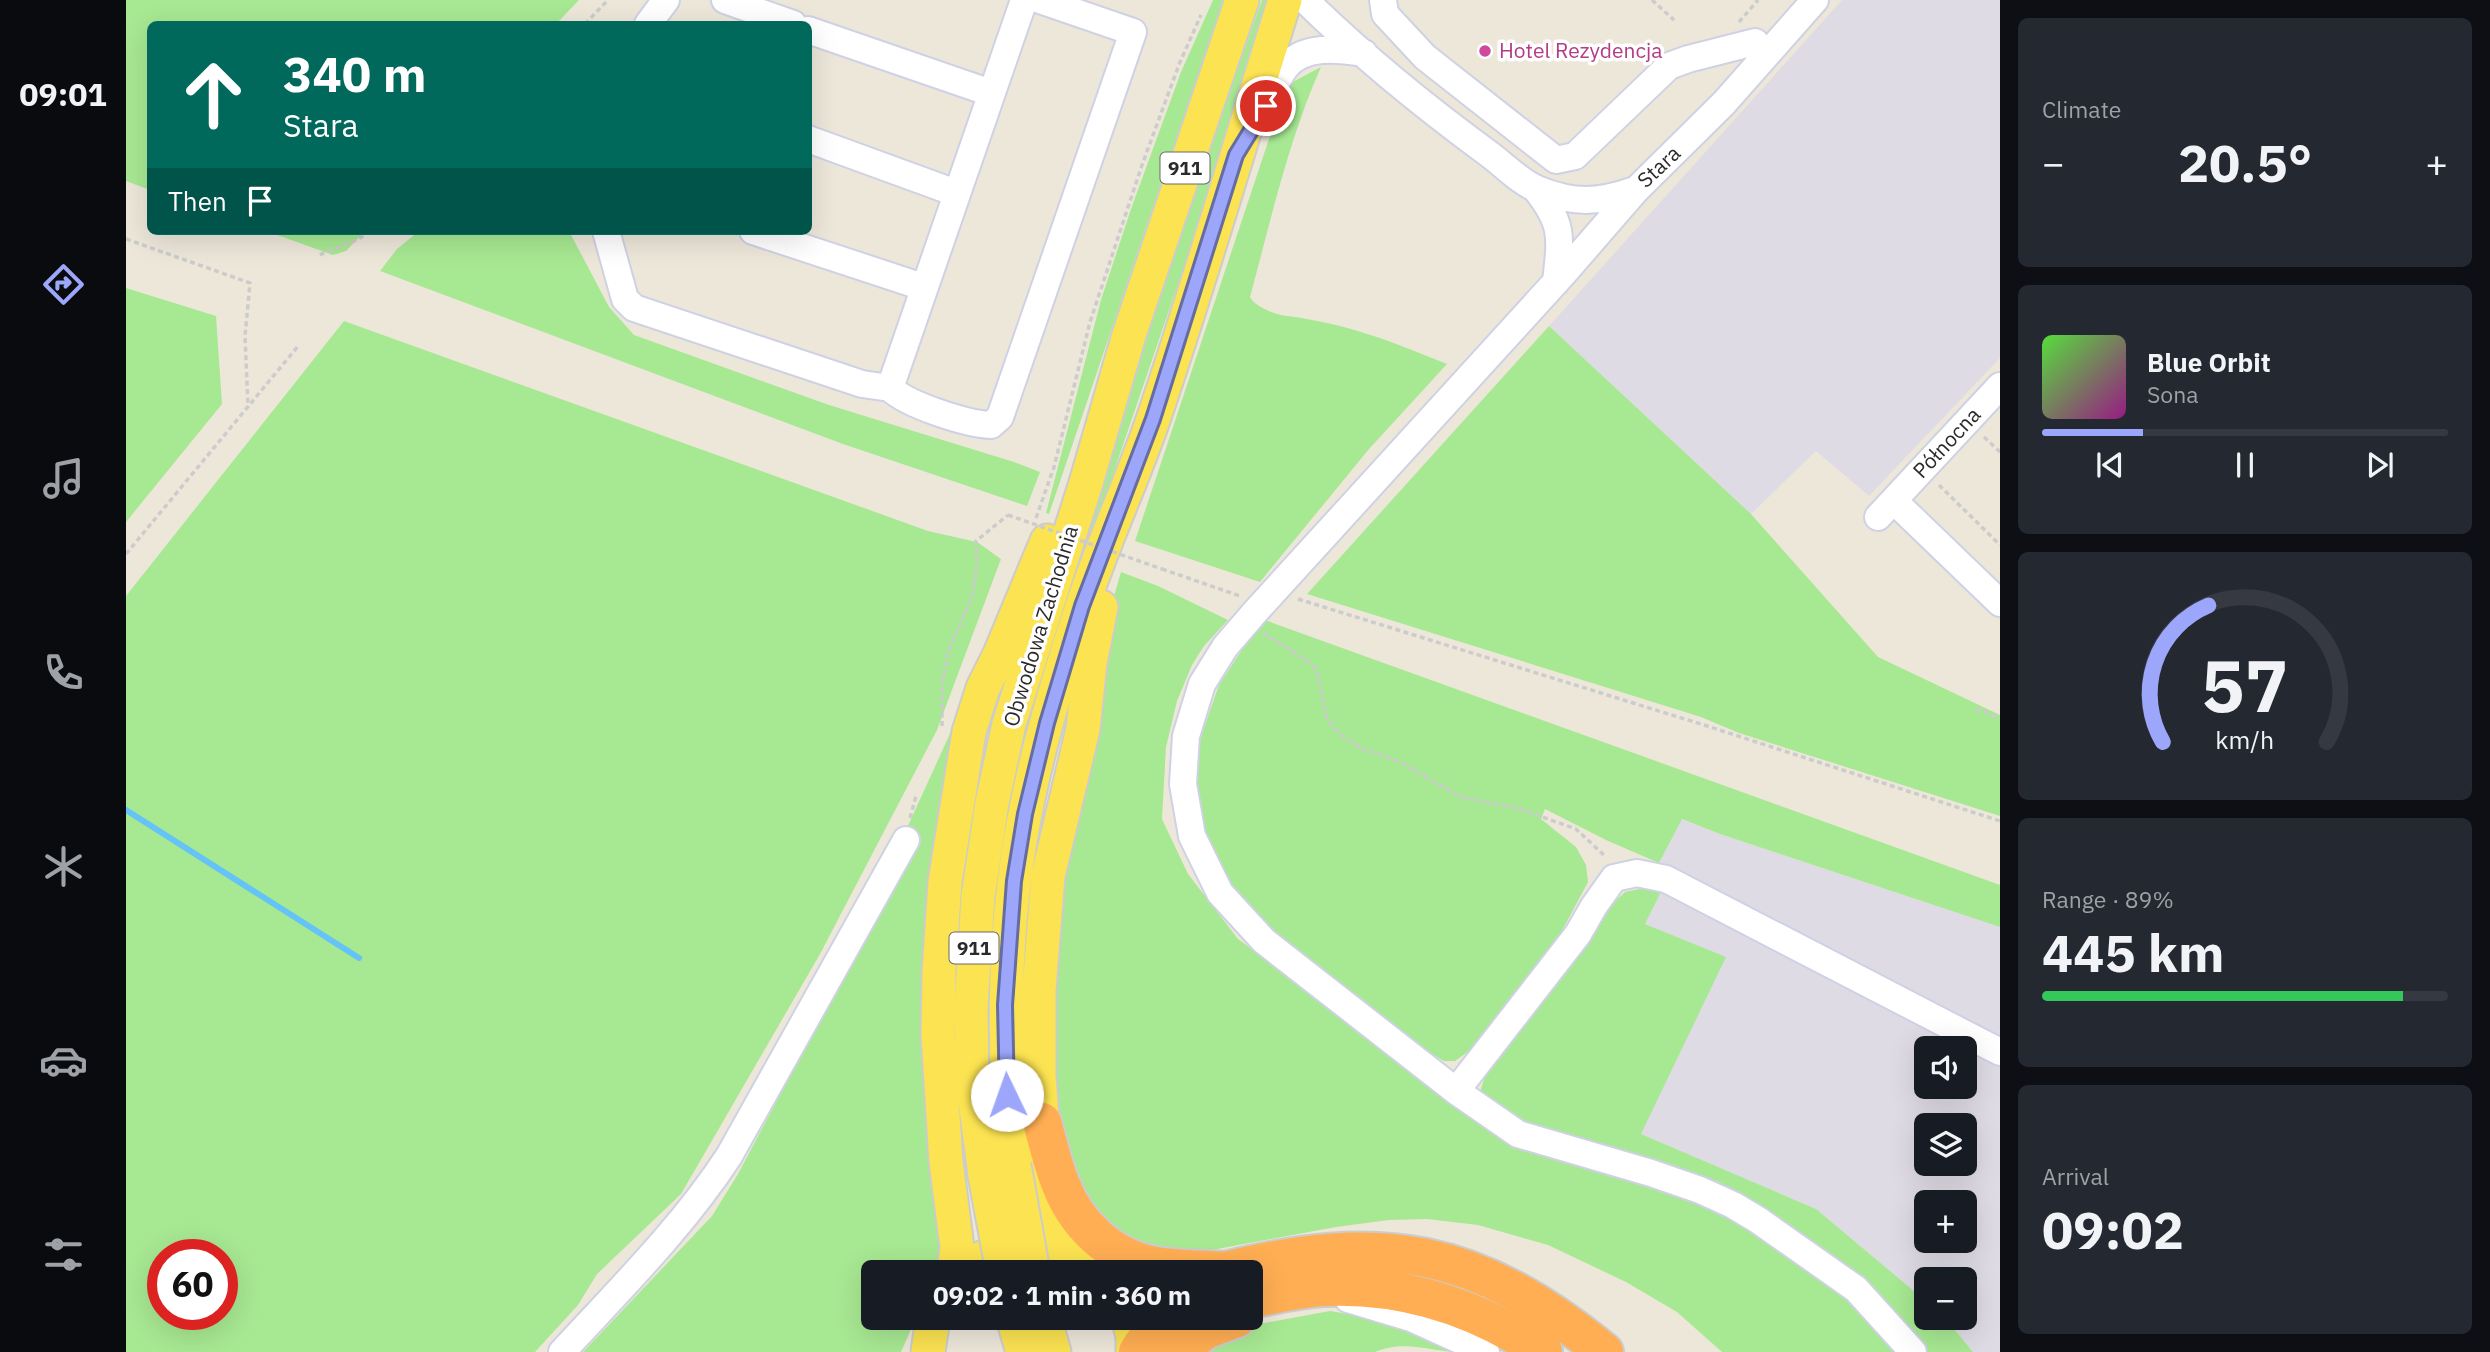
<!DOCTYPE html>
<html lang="en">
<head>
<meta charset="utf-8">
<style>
  :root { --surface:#171b24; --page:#242831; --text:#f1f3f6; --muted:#9ea1a6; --line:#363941; --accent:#9ca6fa }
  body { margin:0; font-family:"IBM Plex Sans",sans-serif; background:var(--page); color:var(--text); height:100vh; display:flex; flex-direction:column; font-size:26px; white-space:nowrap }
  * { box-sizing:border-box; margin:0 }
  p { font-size:23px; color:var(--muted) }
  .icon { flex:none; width:38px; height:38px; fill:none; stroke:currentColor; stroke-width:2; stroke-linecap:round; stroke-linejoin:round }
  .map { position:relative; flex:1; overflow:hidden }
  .side { display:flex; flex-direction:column; gap:18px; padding:18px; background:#0d0f14; width:490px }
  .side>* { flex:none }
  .hud { position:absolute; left:21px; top:21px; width:665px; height:214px; border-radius:10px; box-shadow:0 7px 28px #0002; background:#00695c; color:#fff; overflow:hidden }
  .buttons { position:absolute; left:1788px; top:1036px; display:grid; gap:14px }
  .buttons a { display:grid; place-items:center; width:63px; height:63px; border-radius:10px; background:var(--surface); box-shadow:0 7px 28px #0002; font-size:35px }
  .speed { position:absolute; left:21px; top:1239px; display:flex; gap:14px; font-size:35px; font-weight:700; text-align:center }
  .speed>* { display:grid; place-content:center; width:91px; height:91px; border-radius:50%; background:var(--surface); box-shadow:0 7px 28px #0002; line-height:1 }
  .speed .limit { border:10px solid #d22; background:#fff; color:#111 }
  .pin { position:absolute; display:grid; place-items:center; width:60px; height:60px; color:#fff; margin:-30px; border:4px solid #fff; border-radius:50%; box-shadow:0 2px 7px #0007 }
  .me { position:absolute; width:77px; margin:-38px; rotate:357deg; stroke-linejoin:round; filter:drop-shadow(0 0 5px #0008) }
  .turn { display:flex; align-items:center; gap:24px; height:147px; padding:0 21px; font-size:32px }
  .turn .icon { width:91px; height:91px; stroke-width:2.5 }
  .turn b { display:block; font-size:49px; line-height:60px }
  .then { display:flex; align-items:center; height:66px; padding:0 21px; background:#0003; gap:14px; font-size:26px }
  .big { font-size:52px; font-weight:700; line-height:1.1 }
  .side .tile { flex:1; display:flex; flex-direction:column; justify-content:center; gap:10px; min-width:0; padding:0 24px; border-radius:10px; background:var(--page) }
  .side .dial { align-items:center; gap:0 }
  .dial svg { height:182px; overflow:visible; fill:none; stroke:var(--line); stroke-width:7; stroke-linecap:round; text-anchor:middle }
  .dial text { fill:var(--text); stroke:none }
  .song { display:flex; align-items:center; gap:21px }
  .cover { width:84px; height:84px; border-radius:10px; background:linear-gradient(135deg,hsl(110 70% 55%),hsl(310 70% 35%)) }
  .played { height:7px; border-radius:4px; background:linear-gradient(90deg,var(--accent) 25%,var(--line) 25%) }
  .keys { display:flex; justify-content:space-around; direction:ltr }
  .heat { display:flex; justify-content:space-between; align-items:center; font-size:38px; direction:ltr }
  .charge { height:10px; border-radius:5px; background:linear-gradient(90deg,#34c759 89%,var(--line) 0) }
  .trip { position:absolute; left:735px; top:1260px; width:402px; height:70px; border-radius:10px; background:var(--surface); box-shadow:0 7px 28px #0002; font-weight:700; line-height:70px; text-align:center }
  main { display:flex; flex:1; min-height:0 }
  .tabs { display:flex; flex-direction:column; width:126px; justify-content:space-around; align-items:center; background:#090b0e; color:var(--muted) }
  .tabs .icon { width:49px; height:49px }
  .tabs .on { color:var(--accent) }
  .tabs b { font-size:32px; color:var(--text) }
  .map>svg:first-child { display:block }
  .industrial { fill:#dfdbe5; fill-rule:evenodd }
  .green { fill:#a7e892; fill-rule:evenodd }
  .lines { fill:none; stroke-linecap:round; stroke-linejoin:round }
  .stream { stroke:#65c3f7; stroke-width:6 }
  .minor-casing { stroke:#cfd1e4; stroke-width:30 }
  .major-casing { stroke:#ccc; stroke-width:37 }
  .highway-casing { stroke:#ccc; stroke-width:42 }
  .path { stroke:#ccc; stroke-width:3.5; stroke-dasharray:5 3.5; stroke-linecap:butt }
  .minor { stroke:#fff; stroke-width:26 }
  .major { stroke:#fbe351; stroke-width:33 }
  .highway { stroke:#ffae53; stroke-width:38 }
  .major-bridge-casing { stroke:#ccc; stroke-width:37; stroke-linecap:butt }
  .path-bridge { stroke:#ccc; stroke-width:3.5; stroke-dasharray:5 3.5; stroke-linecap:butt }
  .major-bridge { stroke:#fbe351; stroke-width:33 }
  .route-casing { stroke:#656ca2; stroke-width:18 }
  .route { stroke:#9ca6fa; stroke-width:12 }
  .hotel-dot { fill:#d1479c; stroke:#fff; stroke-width:2.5 }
  .labels { text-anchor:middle; stroke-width:7; stroke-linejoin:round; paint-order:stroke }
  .shield { fill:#fff; stroke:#6a6a6a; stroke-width:2 }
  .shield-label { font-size:19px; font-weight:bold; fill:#2a2a2a }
  .hotel-label { font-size:21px; fill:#b23c85; stroke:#fff; text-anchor:start }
  .street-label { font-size:21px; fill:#2a2a2a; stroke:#fff }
</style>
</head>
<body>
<main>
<nav class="tabs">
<b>09:01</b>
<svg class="icon on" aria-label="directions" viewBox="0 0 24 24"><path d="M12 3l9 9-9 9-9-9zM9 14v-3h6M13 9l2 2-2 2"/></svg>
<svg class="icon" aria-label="music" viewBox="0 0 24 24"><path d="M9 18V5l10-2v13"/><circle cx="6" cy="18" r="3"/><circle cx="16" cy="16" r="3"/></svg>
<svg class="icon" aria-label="phone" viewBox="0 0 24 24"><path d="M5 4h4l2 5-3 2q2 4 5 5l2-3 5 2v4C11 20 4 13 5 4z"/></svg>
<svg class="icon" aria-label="climate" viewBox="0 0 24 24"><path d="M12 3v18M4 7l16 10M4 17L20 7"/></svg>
<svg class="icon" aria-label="car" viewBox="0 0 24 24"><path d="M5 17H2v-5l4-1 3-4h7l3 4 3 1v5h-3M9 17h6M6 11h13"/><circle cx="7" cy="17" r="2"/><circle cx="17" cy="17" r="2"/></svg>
<svg class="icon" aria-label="filters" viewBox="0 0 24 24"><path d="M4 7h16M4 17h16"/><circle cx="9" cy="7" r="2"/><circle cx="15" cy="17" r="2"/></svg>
</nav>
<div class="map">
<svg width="1874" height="1352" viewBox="0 0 1874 1352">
  <rect width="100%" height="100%" fill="#ede7da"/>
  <path class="industrial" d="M1716,0H1874V358L1743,496L1690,451L1625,514L1423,326Z
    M1555,819L1594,834L1874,927V1352H1847L1819,1318H1839V1279H1801V1302L1690,1209L1514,1134L1599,957L1519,924L1536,890L1629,917L1533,863ZM1801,1048H1839V1087H1801ZM1801,1125H1839V1164H1801ZM1801,1202H1839V1241H1801Z"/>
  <path class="green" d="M0,0H453L430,24H24V190L0,181Z
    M1087,0H1097L923,514L920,513L975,300L1005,209L1055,72Z
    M1136,0H1149L968,530L958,526L1097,111Z
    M1195,67C1162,141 1145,220 1124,297C1129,307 1150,315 1161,316C1223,324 1264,341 1321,364L1243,449L1134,582L1009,541L1161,85Z
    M140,231H239L220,251L207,255Z
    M293,231H443L483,307L508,335L703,405L888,462L914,472L901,506L717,444L254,271L271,249Z
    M0,288L90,316L96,404L0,522Z
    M218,321L802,531L851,542L875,559L811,730L694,954L555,1194L471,1274L452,1305L409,1352H0V596ZM37,1255H96V1314H37Z
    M1423,326L1625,514L1752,657L1874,715V816L1613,733L1575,717L1181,594Z
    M995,572L1032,586L1102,620L1078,646L1066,665L1051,701L1040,747L1036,819L1062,874L1112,939L1205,1007L1314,1094L1564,1195L1625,1228L1699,1276L1751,1329L1770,1352H1596L1551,1312L1500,1282L1422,1245L1352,1225L1301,1219L1263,1220L1210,1227L1059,1255L990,1240L943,1178L928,1088L931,921L984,610Z
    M1136,619L1874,885V927L1594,834L1556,819L1533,863L1480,840L1419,809L1415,819L1450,847L1460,865L1462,882L1429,944L1354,1043L1329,1061H1318L1299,1050L1138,926L1100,882L1078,829L1070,783L1072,745L1093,685Z
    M848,681L801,945L796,1061L815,1228V1262L810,1272H747V1318H790L775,1352H457L586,1216L612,1174L692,1023Z
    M1518,888L1536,890L1519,924L1600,957L1515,1134L1690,1209L1801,1302V1318H1819L1847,1352H1794L1665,1233L1399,1129L1354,1092L1361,1070L1481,909L1499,892Z
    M1204,1311L1258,1320L1335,1352C1305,1352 1280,1339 1249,1352H1070L1082,1341L1133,1324Z"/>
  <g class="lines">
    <path class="stream" d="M0,810L233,958"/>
    <g class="minor-casing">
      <path id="minor" d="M599,0L667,24
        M898,0L764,388C781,405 841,424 865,425L874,417L1007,32L914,0
        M1179,0C1236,56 1299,107 1363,154C1378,165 1394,182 1411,189C1448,204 1472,203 1509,190
        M1257,0L1259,14L1299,57L1430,160L1449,156L1543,66L1562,59L1629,42
        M1689,0L1598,103L1510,190L1438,273L1130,611L1099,647L1076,684L1060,736L1057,784L1066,836L1094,893L1138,941L1330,1091L1392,1134L1525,1173L1574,1190L1607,1205L1632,1220L1730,1289L1787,1352
        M522,24L540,0
        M682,30L865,93
        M1132,118C1141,103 1148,83 1159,68C1177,44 1212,49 1238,53
        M682,139L830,193
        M1409,188C1438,224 1435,237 1430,282
        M480,231L499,299L508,308L736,384L764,388
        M627,231L797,287
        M1768,501L1874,603
        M1752,517L1874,386
        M1330,1091L1452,934L1468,906L1488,878L1511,873L1540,879L1874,1052
        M1222,1299L1285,1318L1360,1352
        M436,1352C494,1289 556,1228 603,1156L780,840"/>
    </g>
    <g class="major-casing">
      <path id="major" d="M888,1165C876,1048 876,930 899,814C912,745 933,676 955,610C976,544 1006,482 1028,417C1075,279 1115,139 1159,0
        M859,1175L846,1077L845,1008L852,896L866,803L883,724L960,483L1003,335L1116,0
        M946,1255L926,1216L921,1191L913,1075V990L922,876L957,729L964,663L975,607
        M828,1272L831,1247L820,1162L812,1035L813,972L819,882L843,732L857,688L874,654L921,541
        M837,1272C875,1236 934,1240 973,1272
        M887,1318L897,1352
        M918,1318L928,1352
        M1002,1318L1007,1336V1352
        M802,1352L807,1318"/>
    </g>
    <g class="highway-casing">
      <path id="highway" d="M916,1122C922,1143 927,1166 935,1185C950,1224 983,1256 1025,1265C1050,1270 1076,1269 1101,1271
        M1096,1272C1255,1231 1350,1248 1478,1352
        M1125,1299C1150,1294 1175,1288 1200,1287C1279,1284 1352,1308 1417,1352
        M1012,1352C1022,1335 1033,1326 1052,1318
        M1052,1352L1079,1330L1111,1318"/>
    </g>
    <path class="path" d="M1526,0L1548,20
      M1613,22L1632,0
      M459,24L482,0
      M0,239L124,283L119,336L122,407
      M194,255C208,246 232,244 242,231
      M1858,437L1874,452
      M1813,485L1874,545
      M910,518L928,467L964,322L1016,165L1054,62L1075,15
      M0,554L173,345
      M1036,569L1114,596
      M1172,599L1578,725L1874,821
      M1137,633L1186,664L1191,672L1201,719L1215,735L1237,749L1272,761L1335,797L1394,809L1450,829L1480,857
      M1850,709L1874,718
      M816,726V684L822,652L846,597L851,564L850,541L882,515
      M784,818L790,796"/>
    <use href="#minor" class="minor"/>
    <use href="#major" class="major"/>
    <use href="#highway" class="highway"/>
    <g class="major-bridge-casing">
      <path id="major-bridge" d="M888,1165L907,1272
        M859,1175L877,1272"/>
    </g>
    <path class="path-bridge" d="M882,515L1036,569"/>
    <use href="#major-bridge" class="major-bridge"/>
  </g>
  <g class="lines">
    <g class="route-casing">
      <path id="route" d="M881,1095L879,1005L888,881L899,814L921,723L956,606L1027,419L1110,155L1140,106"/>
    </g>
    <use href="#route" class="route"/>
  </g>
  <circle class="hotel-dot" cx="1359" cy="51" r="7"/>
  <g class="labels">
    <g class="shield">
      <rect x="1034.5" y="152.5" width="49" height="31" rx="5"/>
      <rect x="823.5" y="932.5" width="49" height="31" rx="5"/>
    </g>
    <g class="shield-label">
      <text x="1059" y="175">911</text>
      <text x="848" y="955">911</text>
    </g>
    <g class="hotel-label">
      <text x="1373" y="58">Hotel Rezydencja</text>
    </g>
    <g class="street-label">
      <text transform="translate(1533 167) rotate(-43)" y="7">Stara</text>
      <text transform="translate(1821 443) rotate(-47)" y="7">Północna</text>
      <text transform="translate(915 626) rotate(-73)" y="7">Obwodowa Zachodnia</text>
    </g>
  </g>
</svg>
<div class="buttons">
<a><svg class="icon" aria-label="sound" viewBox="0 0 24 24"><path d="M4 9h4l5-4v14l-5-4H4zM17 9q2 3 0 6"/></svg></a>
<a><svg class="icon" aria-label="layers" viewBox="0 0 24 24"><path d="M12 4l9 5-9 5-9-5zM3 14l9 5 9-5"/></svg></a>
<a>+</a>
<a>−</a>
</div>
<div class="speed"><div class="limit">60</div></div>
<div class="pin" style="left:1140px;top:106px;background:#d93025"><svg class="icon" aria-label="arrive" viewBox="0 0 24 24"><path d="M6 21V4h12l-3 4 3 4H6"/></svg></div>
<svg class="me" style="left:881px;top:1095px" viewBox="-20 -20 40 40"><circle r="19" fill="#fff"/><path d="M0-13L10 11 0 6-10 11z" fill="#9ca6fa"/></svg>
<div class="trip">09:02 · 1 min · 360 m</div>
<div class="hud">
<div class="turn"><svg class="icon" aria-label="ahead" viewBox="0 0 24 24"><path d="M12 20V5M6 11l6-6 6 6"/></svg><div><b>340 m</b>Stara</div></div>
<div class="then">Then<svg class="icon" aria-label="arrive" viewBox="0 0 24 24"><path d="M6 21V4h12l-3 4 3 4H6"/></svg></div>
</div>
</div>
<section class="side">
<div class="tile"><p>Climate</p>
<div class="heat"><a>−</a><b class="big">20.5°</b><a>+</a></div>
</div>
<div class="tile">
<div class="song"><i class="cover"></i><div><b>Blue Orbit</b><p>Sona</p></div></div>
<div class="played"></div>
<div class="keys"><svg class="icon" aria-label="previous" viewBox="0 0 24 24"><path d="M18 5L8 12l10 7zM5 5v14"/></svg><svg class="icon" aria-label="pause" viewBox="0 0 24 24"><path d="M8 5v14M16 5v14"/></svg><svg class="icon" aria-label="next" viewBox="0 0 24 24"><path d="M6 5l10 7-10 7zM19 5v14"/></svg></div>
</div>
<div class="tile dial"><svg viewBox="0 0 100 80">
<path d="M14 69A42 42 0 1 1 86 69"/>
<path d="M14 69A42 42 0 0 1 34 9" stroke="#9ca6fa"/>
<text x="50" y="56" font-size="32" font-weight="700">57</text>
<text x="50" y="72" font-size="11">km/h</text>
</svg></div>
<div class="tile"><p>Range · 89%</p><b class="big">445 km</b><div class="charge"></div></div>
<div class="tile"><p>Arrival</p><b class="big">09:02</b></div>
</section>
</main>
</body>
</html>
